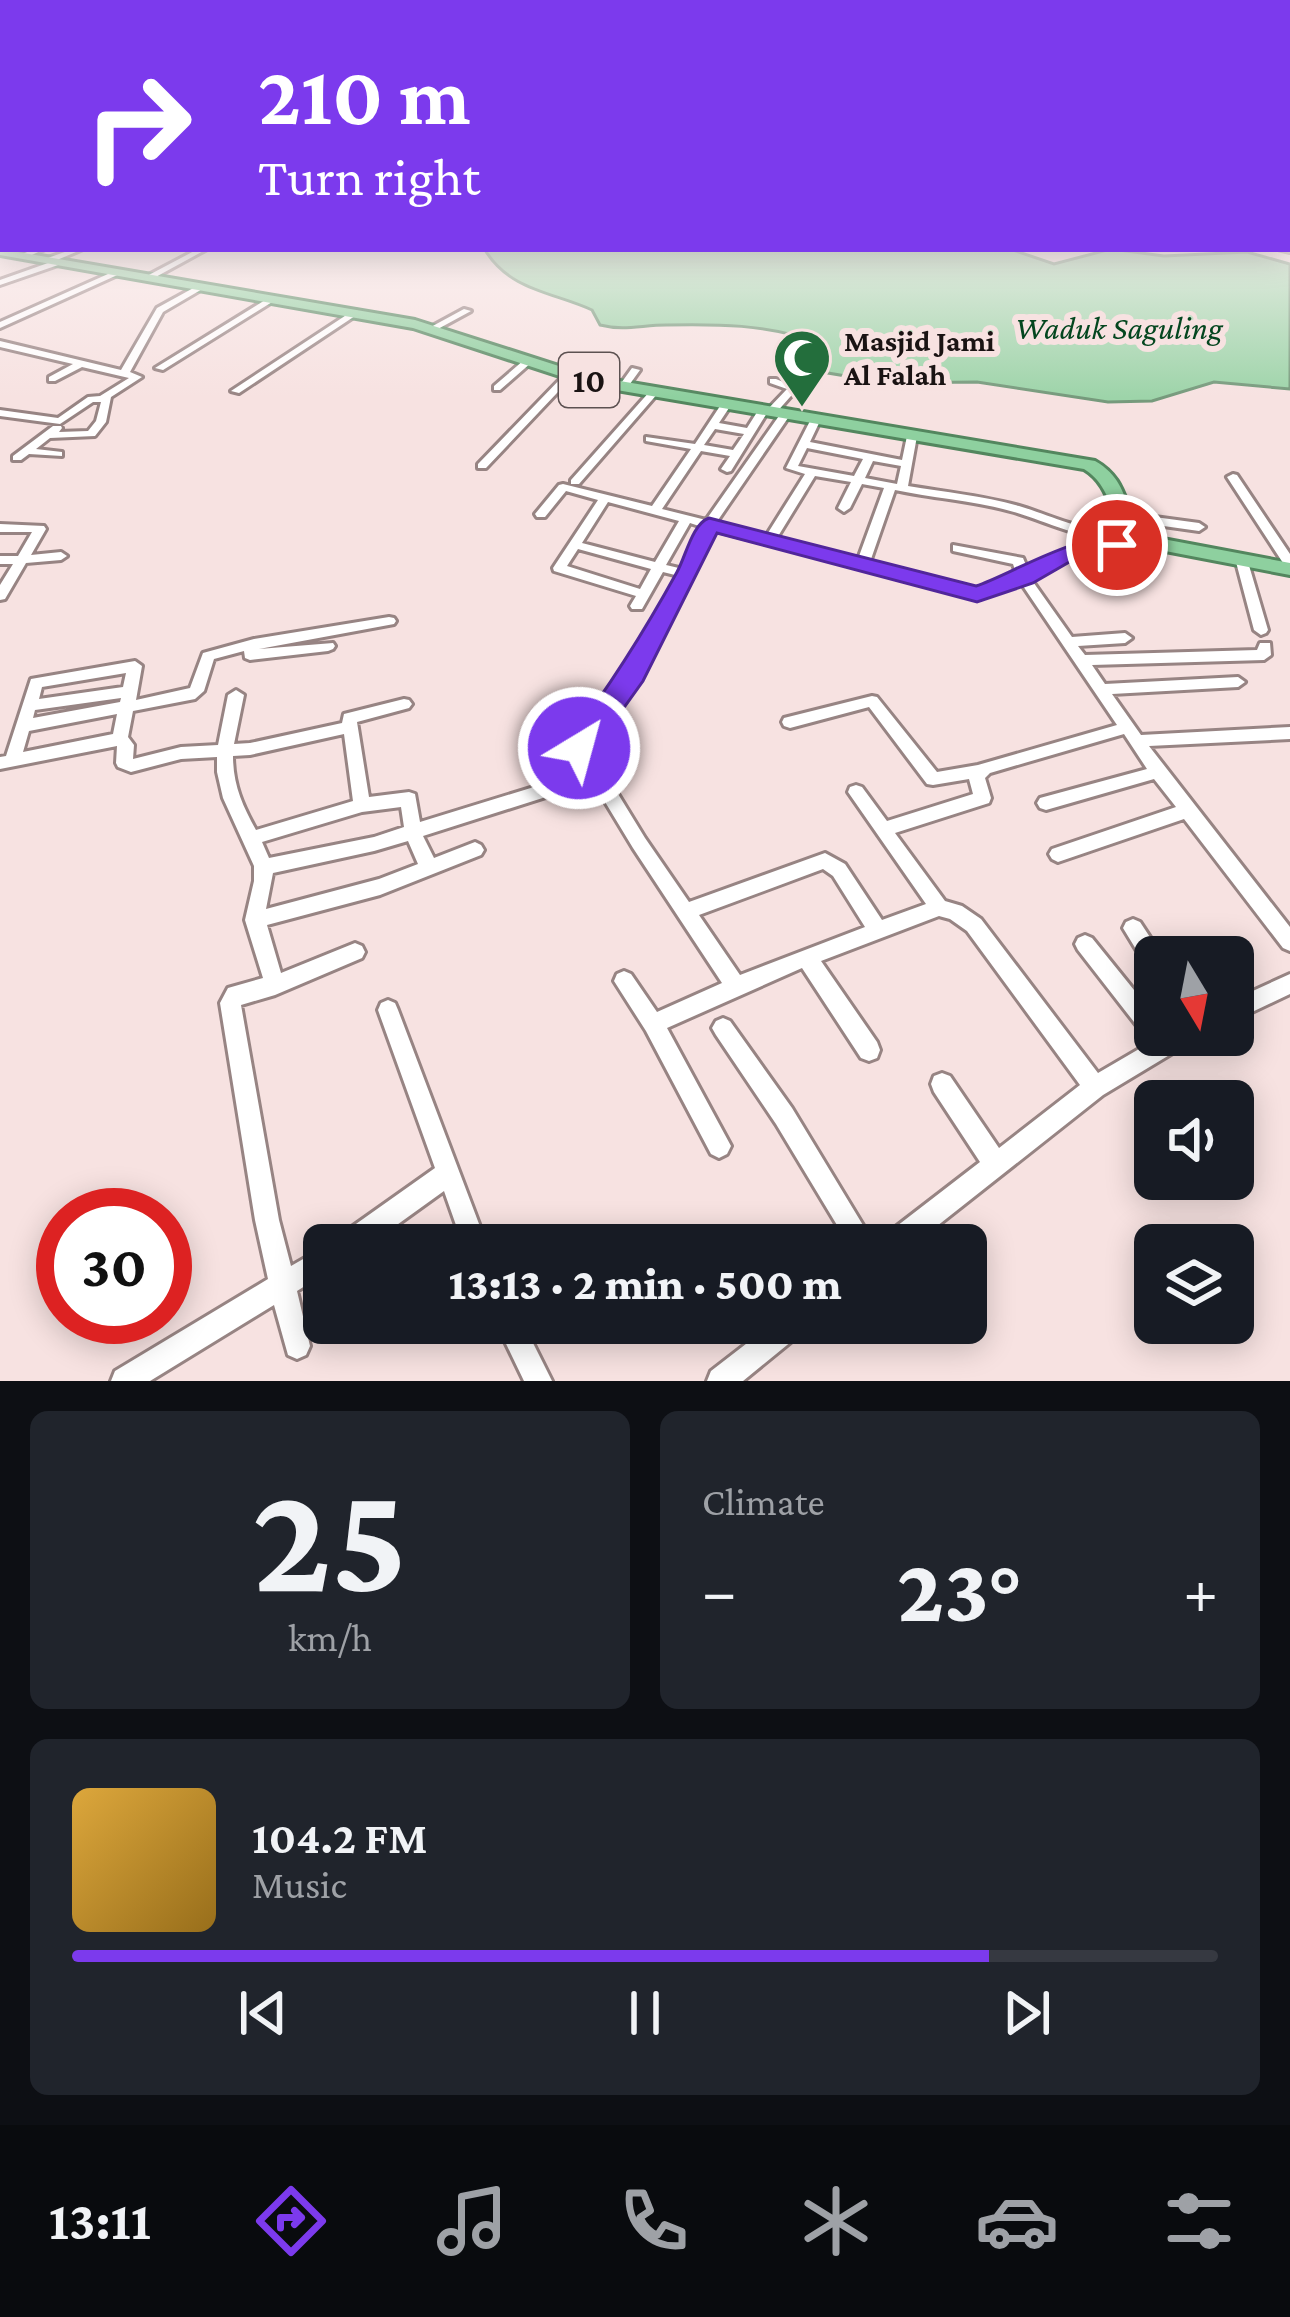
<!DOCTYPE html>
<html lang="en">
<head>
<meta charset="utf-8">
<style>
  :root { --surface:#171b24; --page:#20242c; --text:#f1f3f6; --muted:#9ea1a6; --line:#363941; --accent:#7c3aed }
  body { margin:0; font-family:"Crimson Pro",serif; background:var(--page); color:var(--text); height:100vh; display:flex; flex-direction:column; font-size:45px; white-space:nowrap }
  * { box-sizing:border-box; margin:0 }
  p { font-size:39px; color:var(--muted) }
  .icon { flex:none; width:66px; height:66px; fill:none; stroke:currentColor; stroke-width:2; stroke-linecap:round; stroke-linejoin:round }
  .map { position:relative; height:1381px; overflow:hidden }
  .sheet { display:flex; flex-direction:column; gap:30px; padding:30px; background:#0d0f14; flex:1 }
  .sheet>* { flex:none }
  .hud { position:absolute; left:0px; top:0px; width:1290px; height:252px; box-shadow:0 6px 30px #0003; background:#7c3aed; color:#fff; overflow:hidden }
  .needle { width:78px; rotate:170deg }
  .buttons { position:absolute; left:1134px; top:936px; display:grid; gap:24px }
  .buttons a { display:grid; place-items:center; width:120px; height:120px; border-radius:18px; background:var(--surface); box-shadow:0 6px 30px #0003; font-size:60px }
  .speed { position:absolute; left:36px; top:1188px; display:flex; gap:24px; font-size:60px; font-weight:700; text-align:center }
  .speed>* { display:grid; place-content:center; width:156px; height:156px; border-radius:50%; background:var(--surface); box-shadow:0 6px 30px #0003; line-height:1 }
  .speed .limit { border:18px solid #d22; background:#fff; color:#111 }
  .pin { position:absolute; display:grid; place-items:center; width:102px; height:102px; color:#fff; margin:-51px; border:6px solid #fff; border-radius:50%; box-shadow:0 3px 12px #0007 }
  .me { position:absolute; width:132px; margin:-66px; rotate:37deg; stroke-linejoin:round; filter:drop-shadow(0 0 9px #0008) }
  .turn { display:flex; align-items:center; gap:42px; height:252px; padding:0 60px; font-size:54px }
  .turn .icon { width:156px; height:156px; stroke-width:2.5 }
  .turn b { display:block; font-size:84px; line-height:102px }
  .big { font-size:90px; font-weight:800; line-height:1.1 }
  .sheet .tile { flex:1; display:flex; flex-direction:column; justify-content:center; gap:18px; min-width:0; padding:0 42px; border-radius:18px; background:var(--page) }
  .sheet .dial { align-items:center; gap:0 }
  .dial b { font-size:156px; line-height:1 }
  .song { display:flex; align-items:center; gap:36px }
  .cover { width:144px; height:144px; border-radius:18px; background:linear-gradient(135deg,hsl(40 70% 55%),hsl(40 70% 35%)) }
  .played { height:12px; border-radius:6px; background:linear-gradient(90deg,var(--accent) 80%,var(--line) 80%) }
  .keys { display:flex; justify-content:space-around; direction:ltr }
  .heat { display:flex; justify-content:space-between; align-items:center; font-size:66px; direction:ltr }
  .sheet .tiles { flex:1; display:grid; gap:30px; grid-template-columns:1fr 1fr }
  .tile:last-child { grid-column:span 2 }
  .trip { position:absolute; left:303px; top:1224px; width:684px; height:120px; border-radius:18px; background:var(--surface); box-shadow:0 6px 30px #0003; font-weight:800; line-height:120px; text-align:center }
  .dock { display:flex; height:192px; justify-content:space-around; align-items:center; background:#090b0e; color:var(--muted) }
  .dock .icon { width:84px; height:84px }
  .dock .current { color:var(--accent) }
  .dock b { font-size:54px; color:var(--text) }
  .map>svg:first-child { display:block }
  .water { fill:#9dd4a9; stroke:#769a7c; stroke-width:3 }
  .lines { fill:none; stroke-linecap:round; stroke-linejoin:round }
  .minor-casing { stroke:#978483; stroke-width:6 }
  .trunk-casing { stroke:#53865e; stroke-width:6 }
  .minor { fill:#fff; fill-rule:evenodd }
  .trunk { fill:#8ed09f; fill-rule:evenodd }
  .route { fill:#7c3aed; stroke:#51269a; stroke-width:3 }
  .labels { text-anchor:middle; stroke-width:12; stroke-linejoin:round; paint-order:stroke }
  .far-poi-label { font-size:30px; font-weight:bold; fill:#1a1313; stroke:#f7e2e1; text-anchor:start }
  .far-water-label { font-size:33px; font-style:italic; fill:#04461f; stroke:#f7e2e1 }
  .shield { fill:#f7e2e1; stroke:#5c5151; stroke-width:3 }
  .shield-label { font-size:33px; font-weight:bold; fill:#1a1313 }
</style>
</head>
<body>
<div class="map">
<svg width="1290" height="1381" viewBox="0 0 1290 1381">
  <rect width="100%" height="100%" fill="#f7e2e1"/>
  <path class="water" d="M1010,249L1054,264L1111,249L1164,256L1247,252L1290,264V389L1214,382L1152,401L1108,402L977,382L888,383L828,373L818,360L815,342C768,324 716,324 666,325C642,325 624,331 600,325L592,310C553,292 510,291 485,250Z"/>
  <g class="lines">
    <g class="minor-casing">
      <path id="minor" d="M3,213V217L0,218V214Z
        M1287,247L1290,248V252L1278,249Z
        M34,249H45L25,258L18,256Z
        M73,249H83L57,260H61V264L0,285V280L48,263L45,259Z
        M198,249H207L152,279L145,277Z
        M117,270L124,272L0,328V322Z
        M197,286L204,288L163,312L130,372L142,377L111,397L106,422L95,436L50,438L36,449L62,452V456L29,454L21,460H13V456L53,426H61L62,428L59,432L88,431L96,421L101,402H93L60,424L0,416V410L58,418L88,397L100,396L129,378L82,367L55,381H49V377L73,364L0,347V341L121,370L157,308Z
        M270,297L277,299L163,370L155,368Z
        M464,309L471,311L436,330L429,328Z
        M354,310L361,312L239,393L231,391Z
        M524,360L532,362L500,390H494V386Z
        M632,368L640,370L627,388H621L619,386Z
        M566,373L574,375L486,468H478V464Z
        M770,379H776L798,388L775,414L767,413L731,471L727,472L721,469L730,456L701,451L662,509L706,520L781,413L790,415L716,523L766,536L805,474L786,468L811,419L820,421L810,442L902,460L907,436L912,433L917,436L908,486C945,492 984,496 1019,506C1056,517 1089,536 1128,529L1134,533L1132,536C1090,545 1054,524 1014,512C978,501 932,498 895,490L870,562L976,590L1017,576L1013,564L953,551V545L1023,558L1028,570L1076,544L1141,537L1145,538V544L1083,550L1031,579L1072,637L1125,633L1132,638L1125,643L1078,646L1085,655L1257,650L1260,643H1270L1271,655L1264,660L1092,665L1105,684L1238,677L1245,682L1238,687L1112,694L1141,735L1290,727V739L1149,746L1290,927V951L1283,948L1184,819L1058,862L1052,859L1049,854L1052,849L1176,807L1154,779L1046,810L1040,808L1037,803L1040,798L1147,769L1124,734L990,773L985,778L991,798L989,803L895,833L945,901L962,906L981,919L1098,1073L1151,1042L1148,1040L1078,950L1075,944L1078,938L1085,935L1092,938L1155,1016V1035H1195L1191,1042L1103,1095L913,1245H881L884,1236L980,1162L934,1092L931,1084L934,1076L942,1073L950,1076L999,1148L1080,1085L967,931L950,919L939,916L821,961L877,1042L880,1050L877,1058L869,1061L861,1058L802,968L667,1028L731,1146L727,1154L719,1158L711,1154L646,1031L614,981L617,974L624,971L631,974L657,1012L722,983L633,848L593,782L423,836L434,858L475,842L481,845L484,850L481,855L380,895L267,925L281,973L355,943L362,946L365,952L362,958L275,995L241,1005L279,1220L291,1266L324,1247V1274L297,1291L310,1346L306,1355L297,1359L288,1355L274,1305L150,1381H111L115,1371L268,1279L255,1220L220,1003L228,988L263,978L245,920L254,881V866L223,798L217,772V757L181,759L131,772L118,767L116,763L117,746L0,769V757L6,756L31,679L135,661L142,666L136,700L190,688L203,653L254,639L389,617L394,618L396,621L394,624L259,649L333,643L335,646L333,649L328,651L250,660L245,658L244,651L214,659L204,691L195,699L133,711L128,737L134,745L133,759L181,747L218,745L228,695L236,690L244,695L234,744L250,743L342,723L344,714L404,699L409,700L412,704L409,708L357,722L369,797L409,792L415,794L420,822L586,771L571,745L623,678L679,576L663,572L642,609H632L630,606L636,596L554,571L553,568L598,500L566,491L545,517H537L535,514L559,485L563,484L652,506L691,449L646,441V437L695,444L722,403L726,402L731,405L719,423L747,428L759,409L767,410L787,389L770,383ZM715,429L744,434L733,450L704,445ZM807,448L863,459L854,476L798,466ZM873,461L901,466L897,484L865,478ZM815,476L851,482L838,508L844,512L850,508L862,484L884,488L858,559L777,538ZM608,502L679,521L655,562L582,543ZM690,523L702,527L683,569L666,565ZM713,530L977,598L1021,583L1117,725L978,765L937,772L877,697L872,696L784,718L782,722L784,726L790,728L869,707L927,784L933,785L969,779L973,794L887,821L862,787L856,785L850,787L848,792L926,904L882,920L845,864L825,853L689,902L645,838L588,745L634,685L705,552ZM578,549L651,569L640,589L567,566ZM126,673L123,687L39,699L42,687ZM121,698L120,702L33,718L35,710ZM117,714L113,734L23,752L29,731ZM344,734L353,801L256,830C242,805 233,784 233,756L250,755ZM401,807L404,827L374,837L269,858L262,842L362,812ZM408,841L418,864L379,879L266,909L273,873L374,851ZM823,869L833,876L865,927L740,975L699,915Z
        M651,390L659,392L579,484H571V480Z
        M1233,474L1237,475L1290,554V567L1285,566L1227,477Z
        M1125,513L1199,523L1205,527L1199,531L1121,520L1119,517Z
        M0,524L44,526L46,529L31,555L61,552L67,556L61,560L26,563L5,599L0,600V585L13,564H0V556H18L32,532H0Z
        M1242,558L1248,562L1268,630L1266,633L1261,635L1254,630L1236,562Z
        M1133,919L1140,922L1163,957H1155V971L1148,969L1123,928L1126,922Z
        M1290,974V994L1233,1021V1000Z
        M388,1000L395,1003L398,1010L487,1245H463L444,1191L369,1245H336L339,1236L435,1168L378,1010L381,1003Z
        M723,1018L730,1021L792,1108L875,1245H849L776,1124L716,1035L712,1028L716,1021Z
        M496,1323H523L552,1381H524Z
        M773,1323H807L803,1332L743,1381H707L711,1371Z"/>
    </g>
    <g class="trunk-casing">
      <path id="trunk" d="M0,249L415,320L590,376L1095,461C1132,482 1121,513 1147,536L1290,563V575L1134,545C1109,522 1114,487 1084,469L587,385L413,328L0,255Z"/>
    </g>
    <use href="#minor" class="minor"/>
    <use href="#trunk" class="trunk"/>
  </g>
  <linearGradient id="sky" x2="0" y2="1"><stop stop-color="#8ac1cf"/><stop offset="0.51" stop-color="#fbf2f2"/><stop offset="1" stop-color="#fbf2f2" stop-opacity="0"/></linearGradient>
  <rect width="1290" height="398" fill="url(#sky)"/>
  <path class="route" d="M709,518L976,586C1013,574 1097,520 1128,545L1117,552L1085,553L1033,583L977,602L717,533L643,681L590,755H569L565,748L569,740C610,686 644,632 677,572C686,556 692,524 709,518Z"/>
  <defs>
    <g id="mosque-pin" transform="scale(3)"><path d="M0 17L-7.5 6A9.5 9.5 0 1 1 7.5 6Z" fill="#236e3c" stroke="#f7e2e1"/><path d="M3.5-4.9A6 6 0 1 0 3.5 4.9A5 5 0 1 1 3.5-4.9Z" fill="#fff"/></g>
  </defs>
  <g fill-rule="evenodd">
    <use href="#mosque-pin" x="802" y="358"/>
  </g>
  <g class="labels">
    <g class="far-poi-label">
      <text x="844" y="351">Masjid Jami<tspan x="844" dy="34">Al Falah</tspan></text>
    </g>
    <g class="far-water-label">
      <text x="1119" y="339">Waduk Saguling</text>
    </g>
    <rect class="shield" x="559" y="353" width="60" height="54" rx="9"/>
    <g class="shield-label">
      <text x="589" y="392">10</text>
    </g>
  </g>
</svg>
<div class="buttons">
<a><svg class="needle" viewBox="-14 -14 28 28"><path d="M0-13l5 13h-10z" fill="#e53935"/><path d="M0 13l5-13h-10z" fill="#9ea1a6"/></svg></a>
<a><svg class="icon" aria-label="sound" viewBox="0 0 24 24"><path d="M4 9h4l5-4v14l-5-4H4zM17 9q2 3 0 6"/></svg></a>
<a><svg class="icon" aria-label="layers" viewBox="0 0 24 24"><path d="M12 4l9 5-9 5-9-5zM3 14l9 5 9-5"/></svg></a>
</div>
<div class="speed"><div class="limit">30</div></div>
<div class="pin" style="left:1117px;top:545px;background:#d93025"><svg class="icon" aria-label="arrive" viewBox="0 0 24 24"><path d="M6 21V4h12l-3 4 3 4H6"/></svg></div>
<svg class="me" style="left:579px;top:748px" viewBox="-20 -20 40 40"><circle r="17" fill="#7c3aed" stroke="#fff" stroke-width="3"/><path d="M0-11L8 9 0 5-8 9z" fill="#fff"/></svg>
<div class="trip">13:13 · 2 min · 500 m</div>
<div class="hud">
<div class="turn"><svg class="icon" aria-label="right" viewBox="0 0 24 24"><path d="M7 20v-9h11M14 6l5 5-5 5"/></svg><div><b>210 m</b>Turn right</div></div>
</div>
</div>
<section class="sheet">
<div class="tiles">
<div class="tile dial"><b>25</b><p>km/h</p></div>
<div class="tile"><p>Climate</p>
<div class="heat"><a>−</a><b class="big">23°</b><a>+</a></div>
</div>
<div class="tile">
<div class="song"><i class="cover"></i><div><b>104.2 FM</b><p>Music</p></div></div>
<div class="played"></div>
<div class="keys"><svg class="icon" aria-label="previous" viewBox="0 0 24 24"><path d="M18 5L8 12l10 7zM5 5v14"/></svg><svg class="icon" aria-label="pause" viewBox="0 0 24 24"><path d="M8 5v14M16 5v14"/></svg><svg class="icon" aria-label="next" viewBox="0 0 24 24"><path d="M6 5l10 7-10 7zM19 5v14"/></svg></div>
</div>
</div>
</section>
<nav class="dock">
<b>13:11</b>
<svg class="icon current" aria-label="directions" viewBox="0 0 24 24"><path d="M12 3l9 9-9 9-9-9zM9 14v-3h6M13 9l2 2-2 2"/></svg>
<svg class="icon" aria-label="music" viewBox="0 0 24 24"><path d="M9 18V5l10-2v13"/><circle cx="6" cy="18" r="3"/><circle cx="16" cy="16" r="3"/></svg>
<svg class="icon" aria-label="phone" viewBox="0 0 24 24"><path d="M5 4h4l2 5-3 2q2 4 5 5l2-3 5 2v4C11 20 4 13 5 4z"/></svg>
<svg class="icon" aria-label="climate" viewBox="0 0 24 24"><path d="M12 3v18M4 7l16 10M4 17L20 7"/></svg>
<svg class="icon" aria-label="car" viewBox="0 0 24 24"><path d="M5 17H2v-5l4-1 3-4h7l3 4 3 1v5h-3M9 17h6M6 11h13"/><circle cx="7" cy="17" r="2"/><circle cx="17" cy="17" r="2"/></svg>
<svg class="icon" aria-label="filters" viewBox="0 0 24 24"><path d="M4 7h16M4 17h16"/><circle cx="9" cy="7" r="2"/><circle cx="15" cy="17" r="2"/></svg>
</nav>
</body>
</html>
